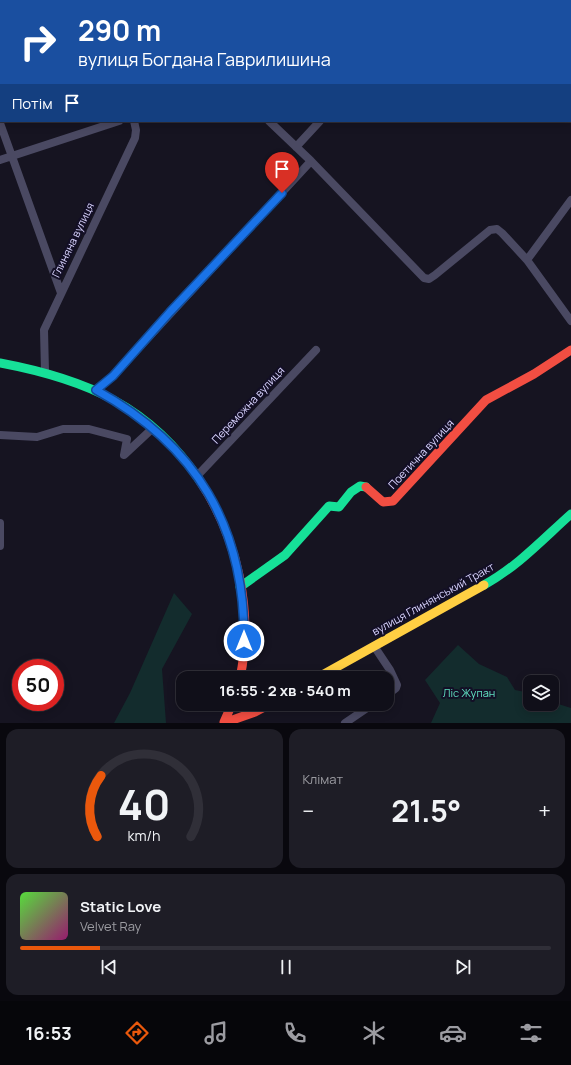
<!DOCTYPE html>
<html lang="uk">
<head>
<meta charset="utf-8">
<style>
  :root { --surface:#100f19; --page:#1e1d26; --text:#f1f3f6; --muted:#9c9ca2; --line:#302f38; --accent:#ea580c }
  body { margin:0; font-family:Manrope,sans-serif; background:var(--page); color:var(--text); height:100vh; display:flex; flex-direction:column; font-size:15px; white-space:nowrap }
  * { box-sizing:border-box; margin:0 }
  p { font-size:13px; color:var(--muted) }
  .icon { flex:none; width:22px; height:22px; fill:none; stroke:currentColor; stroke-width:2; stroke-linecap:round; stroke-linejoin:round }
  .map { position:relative; height:723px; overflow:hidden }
  .drawer { display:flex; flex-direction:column; gap:6px; padding:6px; background:#09080e; flex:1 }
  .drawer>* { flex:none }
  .guide { position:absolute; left:0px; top:0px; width:571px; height:122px; box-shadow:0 2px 10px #0003,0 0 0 1px var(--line); background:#1a4fa0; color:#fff; overflow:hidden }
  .fabs { position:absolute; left:523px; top:675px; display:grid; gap:8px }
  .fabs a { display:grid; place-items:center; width:36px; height:36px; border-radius:8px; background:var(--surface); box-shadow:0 2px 10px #0003,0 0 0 1px var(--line); font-size:20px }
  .speed { position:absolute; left:12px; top:659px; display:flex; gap:8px; font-size:20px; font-weight:700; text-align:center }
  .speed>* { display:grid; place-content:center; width:52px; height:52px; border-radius:50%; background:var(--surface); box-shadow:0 2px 10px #0003,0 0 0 1px var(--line); line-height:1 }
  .speed .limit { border:6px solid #d22; background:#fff; color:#111 }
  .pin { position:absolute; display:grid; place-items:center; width:34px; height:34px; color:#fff; margin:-41px -17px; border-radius:50% 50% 50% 0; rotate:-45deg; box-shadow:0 0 4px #0007 }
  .pin .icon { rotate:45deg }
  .me { position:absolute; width:44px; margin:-22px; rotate:0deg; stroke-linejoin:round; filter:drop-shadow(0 0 3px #0008) }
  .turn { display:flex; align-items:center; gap:14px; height:84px; padding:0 12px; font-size:18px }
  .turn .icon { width:52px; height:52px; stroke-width:2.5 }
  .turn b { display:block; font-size:28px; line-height:34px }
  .then { display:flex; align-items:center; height:38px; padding:0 12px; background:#0003; gap:8px; font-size:15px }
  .big { font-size:30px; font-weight:700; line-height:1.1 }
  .drawer .widget { flex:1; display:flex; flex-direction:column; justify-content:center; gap:6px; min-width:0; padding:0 14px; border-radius:12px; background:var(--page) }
  .drawer .dial { align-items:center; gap:0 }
  .dial svg { height:104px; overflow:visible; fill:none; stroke:var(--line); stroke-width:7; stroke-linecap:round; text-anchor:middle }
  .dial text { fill:var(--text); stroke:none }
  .song { display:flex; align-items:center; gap:12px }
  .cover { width:48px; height:48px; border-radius:6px; background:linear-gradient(135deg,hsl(110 70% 55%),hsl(320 70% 35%)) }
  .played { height:4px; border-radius:2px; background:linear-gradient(90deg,var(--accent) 15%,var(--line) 15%) }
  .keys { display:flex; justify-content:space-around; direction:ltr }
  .heat { display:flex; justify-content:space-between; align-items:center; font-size:22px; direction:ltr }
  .drawer .tiles { flex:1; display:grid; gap:6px; grid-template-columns:1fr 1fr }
  .widget:last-child { grid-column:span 2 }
  .trip { position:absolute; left:176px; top:671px; width:218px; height:40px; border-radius:12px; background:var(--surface); box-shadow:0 2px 10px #0003,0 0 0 1px var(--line); font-weight:700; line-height:40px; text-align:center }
  .tabs { display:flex; height:64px; justify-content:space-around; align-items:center; background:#06060a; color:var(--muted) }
  .tabs .icon { width:28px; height:28px }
  .tabs .selected { color:var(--accent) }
  .tabs b { font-size:18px; color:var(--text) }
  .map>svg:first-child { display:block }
  .green { fill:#132c2d }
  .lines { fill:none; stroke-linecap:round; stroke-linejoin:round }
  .street { stroke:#4a4962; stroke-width:8 }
  .fast { stroke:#16e098; stroke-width:9 }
  .slow { stroke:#ffcf43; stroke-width:9 }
  .jam { stroke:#f24e42; stroke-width:9 }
  .route-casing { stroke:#114b97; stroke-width:10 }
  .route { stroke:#1a73e8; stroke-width:7 }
  .labels { text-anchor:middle; stroke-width:4; stroke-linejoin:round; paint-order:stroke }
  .street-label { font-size:11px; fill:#d9d4ff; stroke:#130f26 }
  .park-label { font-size:11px; fill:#5fe0c0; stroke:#130f26 }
</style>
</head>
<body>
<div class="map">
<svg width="571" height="723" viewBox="0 0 571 723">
  <rect width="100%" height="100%" fill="#161421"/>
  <path class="green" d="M57,0H227L57,1Z
    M174,593L192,614L162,669L166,723H114L130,693Z
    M458,645L479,664L507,677L515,690L530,693V704H552V702L571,708V723H431L440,703L425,680Z"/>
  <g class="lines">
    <path class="street" d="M321,0L322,1
      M478,0L479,1
      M428,1L429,0
      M570,84H571
      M269,121L311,161L424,278L429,279L435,275L490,230L497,229L502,233L527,260L571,321
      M0,123L61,293
      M296,147L320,121
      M0,160L119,121
      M527,260L571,200
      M45,372L44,330L135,138L136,130L134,121
      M96,390L113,376L311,161
      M0,435L37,437L63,429H89L127,439L124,455L153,428
      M198,475L316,350
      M0,523V546
      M374,646L390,670L397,685L396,688L387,695
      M345,723L373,704"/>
    <path class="fast" d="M0,363C85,379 151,406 200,481
      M484,585C517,567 543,539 571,514
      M240,587L285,555L329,506L339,507L351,492L360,486L366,487"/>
    <path class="slow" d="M317,678L484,585"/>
    <path class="jam" d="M200,481C237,537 254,612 240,678
      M366,487L383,502L393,501L486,400L534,374L571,350
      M224,722L232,704
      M224,723L255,712L270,704"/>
  </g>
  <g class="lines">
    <g class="route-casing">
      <path id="route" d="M244,641C245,526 196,445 96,390L113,376L170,312L282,193"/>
    </g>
    <use href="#route" class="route"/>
  </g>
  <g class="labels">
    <g class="street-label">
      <text transform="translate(73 240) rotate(-64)" y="4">Глиняна вулиця</text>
      <text transform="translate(248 405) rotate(-47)" y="4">Переможна вулиця</text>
      <text transform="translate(421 454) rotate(-47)" y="4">Поетична вулиця</text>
      <text transform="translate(433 599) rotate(-29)" y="4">вулиця Глинянський Тракт</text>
    </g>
    <g class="park-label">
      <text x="469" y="697">Ліс Жупан</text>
    </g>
  </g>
</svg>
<div class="fabs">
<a><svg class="icon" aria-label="layers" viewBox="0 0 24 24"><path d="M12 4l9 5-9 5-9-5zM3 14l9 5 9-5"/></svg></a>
</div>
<div class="speed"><div class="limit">50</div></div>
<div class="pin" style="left:282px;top:193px;background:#d93025"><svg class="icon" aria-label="arrive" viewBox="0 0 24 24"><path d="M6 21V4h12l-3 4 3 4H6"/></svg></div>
<svg class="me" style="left:244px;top:641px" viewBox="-20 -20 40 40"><circle r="17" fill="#1a73e8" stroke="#fff" stroke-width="3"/><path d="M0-11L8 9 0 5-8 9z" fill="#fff"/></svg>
<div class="trip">16:55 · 2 хв · 540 m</div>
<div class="guide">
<div class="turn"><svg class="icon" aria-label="right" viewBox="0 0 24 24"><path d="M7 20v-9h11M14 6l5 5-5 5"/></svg><div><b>290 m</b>вулиця Богдана Гаврилишина</div></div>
<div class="then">Потім<svg class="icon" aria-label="arrive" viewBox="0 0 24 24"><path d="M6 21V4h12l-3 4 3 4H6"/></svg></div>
</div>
</div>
<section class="drawer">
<div class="tiles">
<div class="widget dial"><svg viewBox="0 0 100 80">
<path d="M14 69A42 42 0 1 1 86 69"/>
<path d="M14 69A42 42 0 0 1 17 22" stroke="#ea580c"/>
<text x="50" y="56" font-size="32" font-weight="700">40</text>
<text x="50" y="72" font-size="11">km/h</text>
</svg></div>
<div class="widget"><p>Клімат</p>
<div class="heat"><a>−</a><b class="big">21.5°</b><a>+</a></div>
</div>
<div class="widget">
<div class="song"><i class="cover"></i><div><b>Static Love</b><p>Velvet Ray</p></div></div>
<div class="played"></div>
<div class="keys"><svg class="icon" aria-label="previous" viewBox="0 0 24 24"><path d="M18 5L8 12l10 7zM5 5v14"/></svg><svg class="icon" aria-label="pause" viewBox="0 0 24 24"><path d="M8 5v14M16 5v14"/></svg><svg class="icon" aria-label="next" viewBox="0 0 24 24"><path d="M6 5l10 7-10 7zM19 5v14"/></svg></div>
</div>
</div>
</section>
<nav class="tabs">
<b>16:53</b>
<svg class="icon selected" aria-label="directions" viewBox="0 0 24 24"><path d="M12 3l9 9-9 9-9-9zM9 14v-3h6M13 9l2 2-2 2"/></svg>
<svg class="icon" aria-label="music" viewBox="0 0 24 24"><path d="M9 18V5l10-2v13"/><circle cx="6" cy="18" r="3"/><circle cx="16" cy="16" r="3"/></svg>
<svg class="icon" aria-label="phone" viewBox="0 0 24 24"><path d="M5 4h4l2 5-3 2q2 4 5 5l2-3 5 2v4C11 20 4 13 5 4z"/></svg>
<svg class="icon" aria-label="climate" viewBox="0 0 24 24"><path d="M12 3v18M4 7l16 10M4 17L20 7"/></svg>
<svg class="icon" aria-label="car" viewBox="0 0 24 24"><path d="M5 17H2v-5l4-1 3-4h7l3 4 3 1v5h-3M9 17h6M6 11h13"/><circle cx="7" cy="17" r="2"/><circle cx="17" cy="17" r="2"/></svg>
<svg class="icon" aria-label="filters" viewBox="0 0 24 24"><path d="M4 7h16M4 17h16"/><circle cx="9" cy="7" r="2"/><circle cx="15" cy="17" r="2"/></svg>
</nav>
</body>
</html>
